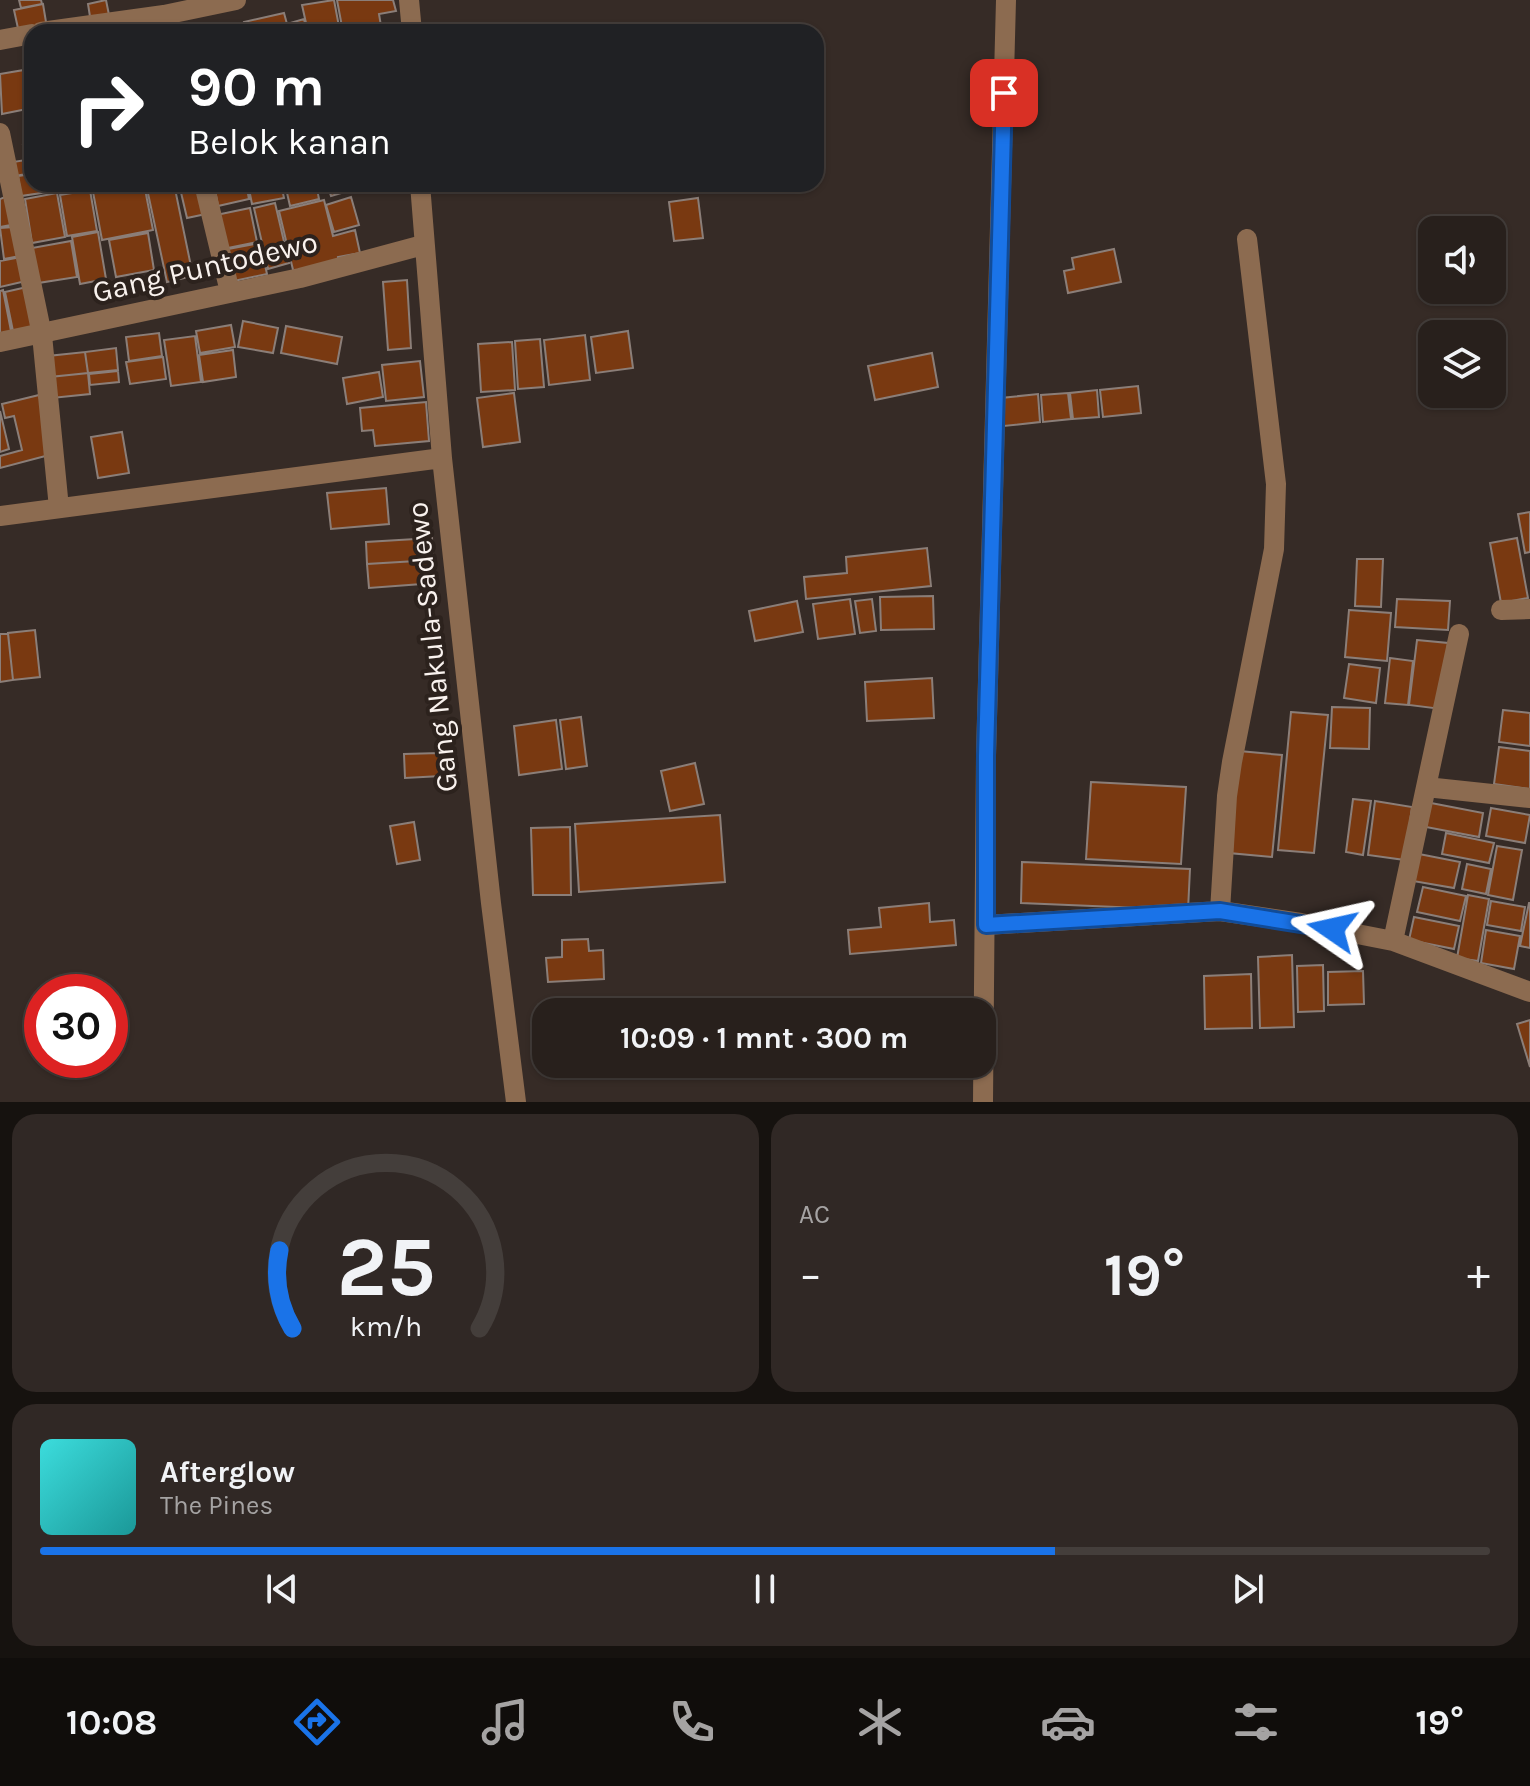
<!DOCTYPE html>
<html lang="id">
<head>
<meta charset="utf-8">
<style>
  :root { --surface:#28201c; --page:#302825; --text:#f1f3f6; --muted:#a5a3a3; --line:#443e3b; --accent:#1a73e8 }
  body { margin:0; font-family:Karla,sans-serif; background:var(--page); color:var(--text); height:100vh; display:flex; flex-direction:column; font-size:30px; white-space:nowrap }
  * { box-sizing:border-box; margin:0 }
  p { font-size:26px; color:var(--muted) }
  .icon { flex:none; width:44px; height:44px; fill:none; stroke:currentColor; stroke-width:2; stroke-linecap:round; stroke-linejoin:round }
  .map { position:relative; height:1102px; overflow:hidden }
  .panel { display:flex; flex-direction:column; gap:12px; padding:12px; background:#16120f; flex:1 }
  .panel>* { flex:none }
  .banner { position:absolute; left:24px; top:24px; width:800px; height:168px; border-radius:24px; box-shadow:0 2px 6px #0004,0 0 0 2px var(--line); background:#202124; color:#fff; overflow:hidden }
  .buttons { position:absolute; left:1418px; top:216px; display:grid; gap:16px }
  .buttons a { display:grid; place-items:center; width:88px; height:88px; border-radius:16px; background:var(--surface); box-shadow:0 2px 6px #0004,0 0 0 2px var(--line); font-size:40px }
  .speed { position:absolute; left:24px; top:974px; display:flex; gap:16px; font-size:40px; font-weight:700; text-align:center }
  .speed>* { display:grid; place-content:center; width:104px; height:104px; border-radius:50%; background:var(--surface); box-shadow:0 2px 6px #0004,0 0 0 2px var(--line); line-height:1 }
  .speed .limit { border:12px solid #d22; background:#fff; color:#111 }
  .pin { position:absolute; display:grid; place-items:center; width:68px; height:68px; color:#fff; margin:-34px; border-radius:16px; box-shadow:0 4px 12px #0006 }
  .me { position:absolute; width:88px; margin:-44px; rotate:281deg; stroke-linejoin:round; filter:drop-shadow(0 0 6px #0008) }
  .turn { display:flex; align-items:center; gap:28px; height:168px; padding:0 32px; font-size:36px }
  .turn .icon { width:104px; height:104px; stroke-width:2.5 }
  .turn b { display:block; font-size:56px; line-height:68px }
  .big { font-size:60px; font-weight:700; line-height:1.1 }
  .panel .widget { flex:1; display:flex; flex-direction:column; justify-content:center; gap:12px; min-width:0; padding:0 28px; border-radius:24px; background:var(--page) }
  .panel .dial { align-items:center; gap:0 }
  .dial svg { height:208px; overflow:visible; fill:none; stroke:var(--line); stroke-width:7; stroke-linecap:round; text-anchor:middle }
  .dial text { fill:var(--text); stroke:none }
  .song { display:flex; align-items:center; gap:24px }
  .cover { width:96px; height:96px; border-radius:12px; background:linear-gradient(135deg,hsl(180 70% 55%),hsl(180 70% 35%)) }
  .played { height:8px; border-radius:4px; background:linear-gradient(90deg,var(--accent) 70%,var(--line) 70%) }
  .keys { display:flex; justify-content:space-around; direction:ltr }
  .heat { display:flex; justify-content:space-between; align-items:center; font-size:44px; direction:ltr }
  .panel .tiles { flex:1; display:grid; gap:12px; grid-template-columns:1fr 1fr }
  .widget:last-child { grid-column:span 2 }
  .trip { position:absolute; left:532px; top:998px; width:464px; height:80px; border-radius:24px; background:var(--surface); box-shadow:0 2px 6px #0004,0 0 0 2px var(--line); font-weight:700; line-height:80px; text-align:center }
  .dock { display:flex; height:128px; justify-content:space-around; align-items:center; background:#100d0b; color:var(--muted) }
  .dock .icon { width:56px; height:56px }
  .dock .on { color:var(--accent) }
  .dock b { font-size:36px; color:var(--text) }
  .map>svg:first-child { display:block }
  .building { fill:#793911; stroke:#8b7e78; stroke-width:2 }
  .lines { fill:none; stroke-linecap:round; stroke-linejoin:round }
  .street { stroke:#8c6b50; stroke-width:20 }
  .route-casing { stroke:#114b97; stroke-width:20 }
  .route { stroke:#1a73e8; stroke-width:14 }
  .labels { text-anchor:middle; stroke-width:8; stroke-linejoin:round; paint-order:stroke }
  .street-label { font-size:30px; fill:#f9f2ee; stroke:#2c221d }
</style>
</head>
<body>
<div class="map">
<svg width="1530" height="1102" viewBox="0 0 1530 1102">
  <rect width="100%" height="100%" fill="#362b26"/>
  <path class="building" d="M19,0H41L42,4L21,8Z
    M106,0L110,20L91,23L88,4Z
    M334,0L340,32H308L302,5Z
    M337,0H393L396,11L379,14L382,32H343Z
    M43,4L47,28L19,33L14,10Z
    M284,13L287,24L304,19L307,32H246L244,22Z
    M24,70L32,108L2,114L0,74Z
    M32,144V173L15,176L13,162L26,160L23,145Z
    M32,174V184H81L82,187L21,196L18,176Z
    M85,184H124L86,190Z
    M135,184H144L153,230L102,240L93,192Z
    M146,184H174L193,276L167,282Z
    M179,184H199L206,214L187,218Z
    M214,184H246L249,199L218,206Z
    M248,184H281L284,198L252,204Z
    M285,184H316L319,199L290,206Z
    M327,184H346L348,191L331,196Z
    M90,190L97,231L67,236L60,195Z
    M57,193L65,237L32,243L25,199Z
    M10,195L16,224L0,227V199Z
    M351,197L359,225L334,232L326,205Z
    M698,198L703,238L674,241L669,202Z
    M324,200L333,236L355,230L360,253L338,257L339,263L294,274L279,211Z
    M275,203L289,263L268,269L254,208Z
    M250,208L257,242L223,249L216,215Z
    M14,227L20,256L4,259L0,228Z
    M98,232L106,279L80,284L72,237Z
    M148,233L154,270L116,277L109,240Z
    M71,241L77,277L38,283L32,248Z
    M260,243L267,274L229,282L223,250Z
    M1114,249L1121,282L1068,293L1064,271L1074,269L1072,258Z
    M21,257L26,281L0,287V261Z
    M407,280L411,348L388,350L383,282Z
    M27,287L36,332L14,336L5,292Z
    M3,290L12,336L0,338V291Z
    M243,321L278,328L273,353L238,347Z
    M231,325L235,347L200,353L196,331Z
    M286,326L342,337L337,364L281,353Z
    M628,331L633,368L596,373L591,337Z
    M159,333L162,356L129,361L126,337Z
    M585,335L590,380L549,385L544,340Z
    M195,336L201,382L171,386L164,340Z
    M540,339L544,387L518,389L515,341Z
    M512,342L515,390L481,392L478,344Z
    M116,348L118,370L88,373L85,352Z
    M233,350L236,377L203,382L199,355Z
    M85,352L88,373L50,377L48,356Z
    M932,353L938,387L875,400L868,366Z
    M163,357L166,379L130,384L126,362Z
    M420,361L424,397L386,401L382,365Z
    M118,371L119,382L90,385L89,374Z
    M379,372L383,397L347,404L343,378Z
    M88,373L90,394L52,398L50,377Z
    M1138,386L1141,413L1103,417L1100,390Z
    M1097,390L1099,417L1073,419L1070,393Z
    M514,393L520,442L483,447L477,398Z
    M1068,393L1071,419L1043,422L1041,395Z
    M1038,394L1040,422L1004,426L1001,398Z
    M39,395L53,454L0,468V456L22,450L14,416L5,418L2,404Z
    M426,402L429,441L375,446L373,430L362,431L360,408Z
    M0,411L9,449L0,452Z
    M122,432L129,473L98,478L91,437Z
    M386,488L389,524L331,529L327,493Z
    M1530,512V552L1525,553L1518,514Z
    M432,538L433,560L367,564L366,542Z
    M1517,538L1528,598L1501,603L1490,543Z
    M927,548L931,586L806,599L804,577L847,573L846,557Z
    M1357,559H1383L1381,607L1355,606Z
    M433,560L435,583L369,588L367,564Z
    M933,596L934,629L881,630L880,597Z
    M850,599L855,634L818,639L813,604Z
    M872,599L876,631L860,633L855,601Z
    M1397,599L1450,601L1448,630L1395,627Z
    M797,601L803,632L755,641L749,611Z
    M1349,610L1391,613L1387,661L1345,657Z
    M35,630L40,677L13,680L8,633Z
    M0,634H8L13,680L0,682Z
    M1417,640L1448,643L1441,709L1409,705Z
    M1390,658L1413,661L1408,705L1385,703Z
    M1349,664L1380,668L1376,703L1344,698Z
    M932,678L934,718L867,721L865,682Z
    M1332,707L1370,708L1369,749L1330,748Z
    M1503,710L1530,713V746L1499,742Z
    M1291,712L1328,715L1314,853L1278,850Z
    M581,717L587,766L566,769L560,720Z
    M556,720L562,769L519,775L514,726Z
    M1499,747L1530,751V789L1494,784Z
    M1239,751L1282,755L1272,857L1229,853Z
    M440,753L441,776L405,778L404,754Z
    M695,763L704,804L670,811L661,771Z
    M1091,782L1186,787L1181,864L1086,859Z
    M1353,799L1371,801L1363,855L1346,852Z
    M1375,801L1412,807L1405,860L1368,855Z
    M1431,803L1483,813L1479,837L1426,827Z
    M1491,808L1530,815L1525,843L1486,836Z
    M720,815L725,882L579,892L575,824Z
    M414,822L420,860L397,864L390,826Z
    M570,827L571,895H533L531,828Z
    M1446,833L1494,843L1489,863L1442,854Z
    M1497,846L1522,850L1513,900L1488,895Z
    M1419,854L1460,862L1454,888L1413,881Z
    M1022,862L1190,869L1188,910L1021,903Z
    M1467,864L1491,869L1486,894L1462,889Z
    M1423,887L1466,896L1460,921L1417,912Z
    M1468,895L1489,899L1478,961L1457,958Z
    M1491,901L1525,907L1521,931L1487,925Z
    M929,903L930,922L954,920L956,945L850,954L848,930L881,927L879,908Z
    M1529,903H1530V948L1520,946Z
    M1414,917L1459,926L1454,949L1409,940Z
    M1486,930L1520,936L1514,969L1481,963Z
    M588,939L589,951L603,950L604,979L548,982L546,958L562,957V940Z
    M1292,955L1294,1027L1260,1028L1258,957Z
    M1323,965L1324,1011L1298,1012L1297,966Z
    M1363,971L1364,1004L1328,1005V972Z
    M1251,974L1252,1028L1205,1029L1204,976Z
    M1530,1020V1067L1517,1024Z"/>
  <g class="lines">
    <path class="street" d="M409,0L412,32
      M41,32L164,15L236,0
      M0,40L32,34
      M0,133L42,335L59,508
      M204,184L230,292
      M420,184L442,458L491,903L516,1102
      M0,342L300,278L423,245
      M0,516L442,458
      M1501,610L1530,609
      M1426,787L1459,634
      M1220,911L1227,796L1232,762L1274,549L1276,484L1247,239
      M986,925L1220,911L1301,923L1393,941L1530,992
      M1393,941L1426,787L1530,798
      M983,1102L986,756L1006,0"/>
  </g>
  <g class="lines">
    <g class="route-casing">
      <path id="route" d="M1004,93L986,756V925L1220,911L1332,929"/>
    </g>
    <use href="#route" class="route"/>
  </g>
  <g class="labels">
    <g class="street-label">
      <text transform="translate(205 267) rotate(-13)" y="10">Gang Puntodewo</text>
      <text transform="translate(432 647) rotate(-96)" y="10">Gang Nakula-Sadewo</text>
    </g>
  </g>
</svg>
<div class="buttons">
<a><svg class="icon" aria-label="sound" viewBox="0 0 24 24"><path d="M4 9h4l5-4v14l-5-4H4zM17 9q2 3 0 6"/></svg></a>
<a><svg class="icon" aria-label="layers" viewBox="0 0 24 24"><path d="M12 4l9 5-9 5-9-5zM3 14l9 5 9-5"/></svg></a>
</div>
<div class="speed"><div class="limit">30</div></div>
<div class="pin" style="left:1004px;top:93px;background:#d93025"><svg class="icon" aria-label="arrive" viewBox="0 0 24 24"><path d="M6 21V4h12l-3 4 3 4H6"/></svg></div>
<svg class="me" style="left:1332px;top:929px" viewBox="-20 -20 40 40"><path d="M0-17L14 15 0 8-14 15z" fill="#1a73e8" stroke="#fff" stroke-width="4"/></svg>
<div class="trip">10:09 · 1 mnt · 300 m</div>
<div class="banner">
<div class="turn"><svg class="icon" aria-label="right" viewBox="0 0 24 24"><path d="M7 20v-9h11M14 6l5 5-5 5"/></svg><div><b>90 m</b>Belok kanan</div></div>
</div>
</div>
<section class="panel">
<div class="tiles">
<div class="widget dial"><svg viewBox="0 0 100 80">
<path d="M14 69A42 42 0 1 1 86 69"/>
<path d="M14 69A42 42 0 0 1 9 39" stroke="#1a73e8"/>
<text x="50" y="56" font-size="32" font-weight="700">25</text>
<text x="50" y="72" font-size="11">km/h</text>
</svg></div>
<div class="widget"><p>AC</p>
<div class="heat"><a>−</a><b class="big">19°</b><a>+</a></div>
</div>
<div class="widget">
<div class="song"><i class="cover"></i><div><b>Afterglow</b><p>The Pines</p></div></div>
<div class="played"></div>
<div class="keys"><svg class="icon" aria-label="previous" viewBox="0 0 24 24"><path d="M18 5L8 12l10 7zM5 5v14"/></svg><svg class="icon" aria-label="pause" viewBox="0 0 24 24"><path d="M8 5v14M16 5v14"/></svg><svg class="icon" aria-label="next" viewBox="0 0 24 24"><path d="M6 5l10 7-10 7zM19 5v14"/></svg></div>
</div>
</div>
</section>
<nav class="dock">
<b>10:08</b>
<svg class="icon on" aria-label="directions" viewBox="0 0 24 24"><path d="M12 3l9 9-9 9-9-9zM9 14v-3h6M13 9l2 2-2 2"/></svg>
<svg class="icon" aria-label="music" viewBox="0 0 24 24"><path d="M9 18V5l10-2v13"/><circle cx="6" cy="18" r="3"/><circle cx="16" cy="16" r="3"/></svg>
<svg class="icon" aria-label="phone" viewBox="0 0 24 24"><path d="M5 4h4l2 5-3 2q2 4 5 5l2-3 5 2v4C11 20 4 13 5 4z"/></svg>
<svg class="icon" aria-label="climate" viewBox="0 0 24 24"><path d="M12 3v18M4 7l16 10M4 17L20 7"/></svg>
<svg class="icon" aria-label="car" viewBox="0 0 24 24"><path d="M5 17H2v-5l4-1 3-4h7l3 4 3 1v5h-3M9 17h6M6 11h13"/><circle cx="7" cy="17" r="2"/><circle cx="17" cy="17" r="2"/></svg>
<svg class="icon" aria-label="filters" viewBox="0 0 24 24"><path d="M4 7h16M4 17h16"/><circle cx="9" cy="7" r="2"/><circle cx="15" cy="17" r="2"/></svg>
<b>19°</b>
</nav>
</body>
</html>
